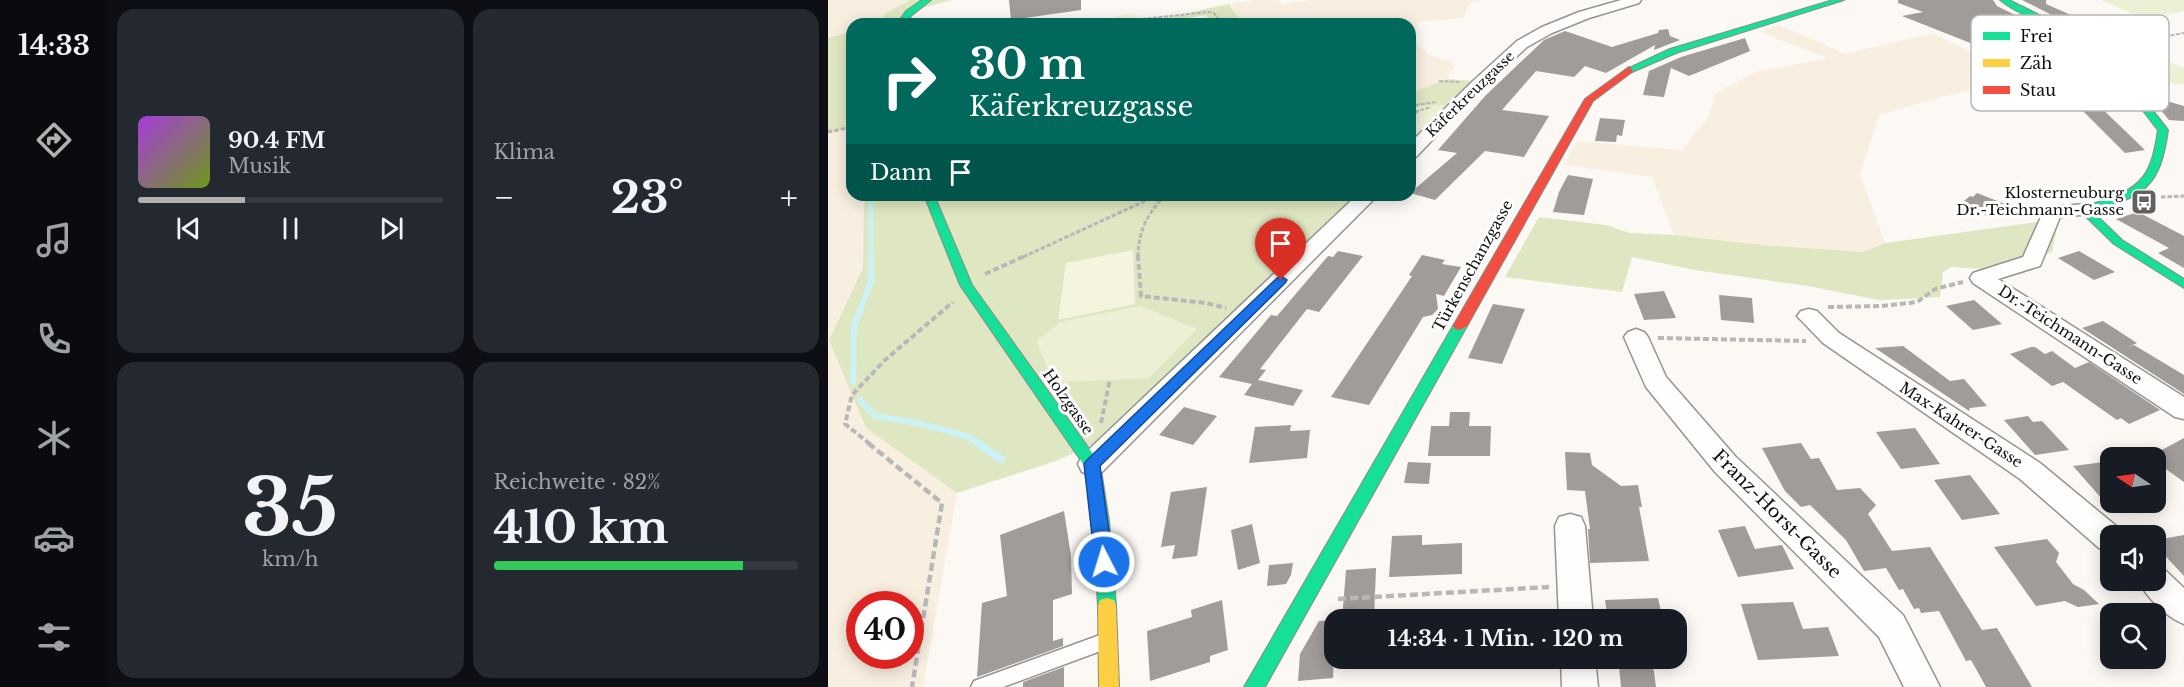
<!DOCTYPE html>
<html lang="de">
<head>
<meta charset="utf-8">
<style>
  :root { --surface:#171b24; --page:#242831; --text:#f1f3f6; --muted:#9ea1a6; --line:#363941; --accent:#b1b1b2 }
  body { margin:0; font-family:"Libre Baskerville",serif; background:var(--page); color:var(--text); height:100vh; display:flex; flex-direction:column; font-size:22px; white-space:nowrap }
  * { box-sizing:border-box; margin:0 }
  p { font-size:20px; color:var(--muted) }
  .icon { flex:none; width:33px; height:33px; fill:none; stroke:currentColor; stroke-width:2; stroke-linecap:round; stroke-linejoin:round }
  .map { position:relative; flex:1; overflow:hidden }
  .panel { display:flex; flex-direction:column; gap:9px; padding:9px; background:#0d0f14; width:720px }
  .panel>* { flex:none }
  .guide { position:absolute; left:18px; top:18px; width:570px; height:183px; border-radius:18px; box-shadow:0 3px 15px #0003; background:#00695c; color:#fff; overflow:hidden }
  .needle { width:39px; rotate:283deg }
  .tools { position:absolute; left:1272px; top:447px; display:grid; gap:12px }
  .tools a { display:grid; place-items:center; width:66px; height:66px; border-radius:12px; background:var(--surface); box-shadow:0 3px 15px #0003; font-size:30px }
  .speed { position:absolute; left:18px; top:591px; display:flex; gap:12px; font-size:30px; font-weight:700; text-align:center }
  .speed>* { display:grid; place-content:center; width:78px; height:78px; border-radius:50%; background:var(--surface); box-shadow:0 3px 15px #0003; line-height:1 }
  .speed .limit { border:9px solid #d22; background:#fff; color:#111 }
  .pin { position:absolute; display:grid; place-items:center; width:51px; height:51px; color:#fff; margin:-62px -26px; border-radius:50% 50% 50% 0; rotate:-45deg; box-shadow:0 0 6px #0007 }
  .pin .icon { rotate:45deg }
  .me { position:absolute; width:66px; margin:-33px; rotate:355deg; stroke-linejoin:round; filter:drop-shadow(0 0 4px #0008) }
  .turn { display:flex; align-items:center; gap:21px; height:126px; padding:0 24px; font-size:27px }
  .turn .icon { width:78px; height:78px; stroke-width:2.5 }
  .turn b { display:block; font-size:42px; line-height:51px }
  .then { display:flex; align-items:center; height:57px; padding:0 24px; background:#0003; gap:12px; font-size:22px }
  .big { font-size:45px; font-weight:700; line-height:1.1 }
  .panel .widget { flex:1; display:flex; flex-direction:column; justify-content:center; gap:9px; min-width:0; padding:0 21px; border-radius:18px; background:var(--page) }
  .panel .dial { align-items:center; gap:0 }
  .dial b { font-size:78px; line-height:1 }
  .song { display:flex; align-items:center; gap:18px }
  .cover { width:72px; height:72px; border-radius:9px; background:linear-gradient(135deg,hsl(280 70% 55%),hsl(80 70% 35%)) }
  .played { height:6px; border-radius:3px; background:linear-gradient(90deg,var(--accent) 35%,var(--line) 35%) }
  .keys { display:flex; justify-content:space-around; direction:ltr }
  .heat { display:flex; justify-content:space-between; align-items:center; font-size:33px; direction:ltr }
  .charge { height:9px; border-radius:4px; background:linear-gradient(90deg,#34c759 82%,var(--line) 0) }
  .panel .tiles { flex:1; display:grid; gap:9px; grid-template-columns:repeat(2,1fr) }
  .trip { position:absolute; left:496px; top:609px; width:363px; height:60px; border-radius:18px; background:var(--surface); box-shadow:0 3px 15px #0003; font-weight:700; line-height:60px; text-align:center }
  main { display:flex; flex:1; min-height:0 }
  .dock { display:flex; flex-direction:column; width:108px; justify-content:space-around; align-items:center; background:#090b0e; color:var(--muted) }
  .dock .icon { width:42px; height:42px }
  .dock .on { color:var(--accent) }
  .dock b { font-size:27px; color:var(--text) }
  .map>svg:first-child { display:block }
  .farmland { fill:#f8efe1; fill-rule:evenodd }
  .green { fill:#edf0d5 }
  .forest { fill:#dfe7c2; fill-rule:evenodd }
  .pitch { fill:#f4f4df }
  .lines { fill:none; stroke-linecap:round; stroke-linejoin:round }
  .stream-far2 { stroke:#ccf2f5; stroke-width:4.5 }
  .stream-far1 { stroke:#ccf2f5; stroke-width:6 }
  .stream { stroke:#ccf2f5; stroke-width:8 }
  .building { fill:#9f9c99 }
  .lane-casing { stroke:#969492; stroke-width:3 }
  .street-casing { stroke:#969492; stroke-width:3 }
  .fast-casing { stroke:#8c8b89; stroke-width:2 }
  .slow-casing { stroke:#8c8b89; stroke-width:2 }
  .jam-casing { stroke:#8c8b89; stroke-width:2 }
  .path-far3 { stroke:#b9b8b8; stroke-width:2; stroke-dasharray:4 1.5; stroke-linecap:butt }
  .path-far2 { stroke:#b9b8b8; stroke-width:3; stroke-dasharray:4.5 2; stroke-linecap:butt }
  .path-far1 { stroke:#b9b8b8; stroke-width:4; stroke-dasharray:6 3; stroke-linecap:butt }
  .path { stroke:#b9b8b8; stroke-width:4.5; stroke-dasharray:8 4; stroke-linecap:butt }
  .lane { fill:#fffefd; fill-rule:evenodd }
  .street { fill:#fffefd; fill-rule:evenodd }
  .fast { fill:#16e098; fill-rule:evenodd }
  .slow { fill:#ffcf43; fill-rule:evenodd }
  .jam { fill:#f24e42; fill-rule:evenodd }
  .route { fill:#1a73e8; stroke:#114b97; stroke-width:1.5 }
  .labels { text-anchor:middle; stroke-width:6; stroke-linejoin:round; paint-order:stroke }
  .far-street-label { font-size:14px; fill:#0f0f0f; stroke:#fff }
  .poi-label { font-size:15px; fill:#0f0f0f; stroke:#fff; text-anchor:end }
  .street-label { font-size:15px; fill:#0f0f0f; stroke:#fff }
  .near-street-label { font-size:18px; fill:#0f0f0f; stroke:#fff }
  .key { fill:#fff; stroke:#b7b7b7; stroke-width:1.5 }
  .key-label { font-size:16px; fill:#0f0f0f }
</style>
</head>
<body>
<main>
<nav class="dock">
<b>14:33</b>
<svg class="icon on" aria-label="directions" viewBox="0 0 24 24"><path d="M12 3l9 9-9 9-9-9zM9 14v-3h6M13 9l2 2-2 2"/></svg>
<svg class="icon" aria-label="music" viewBox="0 0 24 24"><path d="M9 18V5l10-2v13"/><circle cx="6" cy="18" r="3"/><circle cx="16" cy="16" r="3"/></svg>
<svg class="icon" aria-label="phone" viewBox="0 0 24 24"><path d="M5 4h4l2 5-3 2q2 4 5 5l2-3 5 2v4C11 20 4 13 5 4z"/></svg>
<svg class="icon" aria-label="climate" viewBox="0 0 24 24"><path d="M12 3v18M4 7l16 10M4 17L20 7"/></svg>
<svg class="icon" aria-label="car" viewBox="0 0 24 24"><path d="M5 17H2v-5l4-1 3-4h7l3 4 3 1v5h-3M9 17h6M6 11h13"/><circle cx="7" cy="17" r="2"/><circle cx="17" cy="17" r="2"/></svg>
<svg class="icon" aria-label="filters" viewBox="0 0 24 24"><path d="M4 7h16M4 17h16"/><circle cx="9" cy="7" r="2"/><circle cx="15" cy="17" r="2"/></svg>
</nav>
<section class="panel">
<div class="tiles">
<div class="widget">
<div class="song"><i class="cover"></i><div><b>90.4 FM</b><p>Musik</p></div></div>
<div class="played"></div>
<div class="keys"><svg class="icon" aria-label="previous" viewBox="0 0 24 24"><path d="M18 5L8 12l10 7zM5 5v14"/></svg><svg class="icon" aria-label="pause" viewBox="0 0 24 24"><path d="M8 5v14M16 5v14"/></svg><svg class="icon" aria-label="next" viewBox="0 0 24 24"><path d="M6 5l10 7-10 7zM19 5v14"/></svg></div>
</div>
<div class="widget"><p>Klima</p>
<div class="heat"><a>−</a><b class="big">23°</b><a>+</a></div>
</div>
<div class="widget dial"><b>35</b><p>km/h</p></div>
<div class="widget"><p>Reichweite · 82%</p><b class="big">410 km</b><div class="charge"></div></div>
</div>
</section>
<div class="map">
<svg width="1356" height="687" viewBox="0 0 1356 687">
  <rect width="100%" height="100%" fill="#fcf8f4"/>
  <path class="farmland" d="M0,0H82L58,14L53,24H24V32L0,36Z
    M426,0H451L455,4L483,0H653L641,4L636,18L590,22L585,40L602,55L624,62L627,66L618,79L582,94V24H415L401,4Z
    M951,25L1018,54L1105,33L1152,57L1172,81L1051,115L1032,174L1057,243L1035,252L934,245L846,235L824,177L736,165L749,141L854,150L881,116L888,93L927,72L1000,58L931,32Z
    M24,127V195H36L35,268L1,340L38,428L129,493L95,687H0V132ZM32,604H82V656H32Z"/>
  <path class="green" d="M1273,0H1356V11L1318,20Z
    M1305,51L1356,67V85L1308,78L1290,64L1288,55Z
    M621,105L590,136L582,135V110L594,106Z
    M312,306L369,329L321,378L224,382L209,339L233,322Z"/>
  <path class="forest" d="M82,0H124L76,13L67,24H53L57,14Z
    M401,4L415,24H383L378,15L347,20L348,24H309Z
    M24,32V127L0,132V37Z
    M618,79L646,81L621,105L594,106L582,110V94Z
    M36,195H399L438,199L443,195H533L282,437L228,461L129,493L38,428L1,340L35,268ZM312,306L369,329L321,378L224,382L209,340L233,322Z
    M711,217L778,225L801,233L846,235L934,245L1035,252L1057,243L1231,219L1224,252L1175,270L1123,267L1115,272L1112,297L1051,300L980,286L867,270L804,257L794,292L677,277Z"/>
  <path class="pitch" d="M307,13L313,22L246,24Z
    M305,250L307,304L230,320L238,263Z"/>
  <g class="lines">
    <path class="stream-far2" d="M43,195V257"/>
    <path class="stream-far1" d="M25,382L26,326L43,282V255
      M32,400L47,416L90,423L141,437L151,444"/>
    <path class="stream" d="M149,443L173,459"/>
  </g>
  <path class="building" d="M181,0H253V10L183,20Z
    M1070,0H1165L1169,6L1211,27L1244,47L1176,51L1166,42L1150,46L1074,16L1095,12L1070,3Z
    M1194,0H1218V4L1275,29H1260L1287,42L1271,44L1236,21Z
    M840,29L842,36L852,40L826,50L827,45L778,73L757,66L746,77L708,71L674,110L721,116L696,157L657,151L607,200L582,193L629,153L610,150L658,95L716,40L737,31L784,47L830,33L831,30Z
    M917,38L922,51L861,76L843,68L836,97L815,95L821,71L853,57Z
    M1201,57L1239,75L1317,150L1297,153L1242,98L1247,93L1177,74Z
    M1321,96L1356,106V121L1341,120Z
    M772,118L797,120L794,136L789,135L788,142L767,141Z
    M740,175L765,179L756,215L725,212L731,192Z
    M1149,193L1177,204L1162,218L1154,213L1143,216L1129,207L1142,196L1145,197Z
    M1310,212L1356,236V268L1330,253L1341,248L1288,219Z
    M510,251L535,256L491,312L479,309L432,369L438,370L430,380L475,390L465,406L416,395L424,384L391,377L443,315L449,316L500,256L505,257Z
    M1251,251L1287,272L1266,280L1230,258Z
    M594,255L617,260L614,264L633,267L616,296L608,294L610,309L604,315L595,317L541,405L503,397L584,276L581,275Z
    M836,291L848,318L816,320L806,294Z
    M891,295L924,298L926,323L893,320Z
    M1146,300L1174,324L1145,330L1118,306Z
    M665,304L697,309L674,364L640,358Z
    M1275,321L1309,343L1298,348L1306,345L1356,375V394L1254,328Z
    M1075,346L1122,381L1136,379L1159,406L1142,408L1141,411L1047,348Z
    M1203,347H1207L1217,354L1224,351L1247,368L1261,362L1332,410L1301,424L1293,418L1289,420L1235,382L1224,386L1182,354Z
    M356,407L389,416L365,445L331,435Z
    M622,412H642L641,426H663L662,456H600L603,426H621Z
    M1200,416L1205,422L1214,421L1241,450L1207,455L1176,420Z
    M463,425L462,431L482,430L479,458L421,463L427,427Z
    M1087,428L1112,464L1073,469L1048,432Z
    M1356,438V482L1328,462V458L1321,457Z
    M973,443L983,459L991,458L1009,490L1032,488L1048,505L1040,514L1064,551L1102,547L1154,630L1169,628L1204,687H1158L1143,660L1138,661L1111,611L1093,613L1091,608L1086,609L1075,589L1071,590L1058,568L1036,571L1018,540L982,505L973,507L957,491L934,448Z
    M737,452L762,453L764,465L793,486L810,485L814,507H811L821,561L762,563L760,529H762L757,491L739,490Z
    M580,462L603,463L601,484L576,483Z
    M1276,462L1282,468V508L1245,466Z
    M1142,475L1172,514L1134,520L1106,480Z
    M379,487L369,556L344,559L347,545L333,547L343,492Z
    M236,511L243,556L244,594L225,600V641L235,638V646L149,677L154,603L179,596L172,535Z
    M424,524L432,563L410,570L403,530Z
    M917,526L927,549L954,545L966,569L910,577L890,530Z
    M594,535V545L634,543V574L561,577L564,536Z
    M1356,535V576L1328,546V540Z
    M1219,539L1231,553L1228,562L1245,584L1256,590L1271,604L1250,607L1237,601L1208,606L1166,547Z
    M465,563L463,575L458,584L439,586L441,565Z
    M548,568L546,620H514L518,570Z
    M830,598L835,620H780L777,600Z
    M394,600L400,650L382,656V662L322,681L319,631L364,617L363,610Z
    M965,602L975,629L1000,627L1011,656L930,660L913,604Z
    M507,620L505,678L470,681L472,654L491,621Z
    M825,665L828,687H793L791,666Z
    M236,667V687H195V682Z"/>
  <g class="lines">
    <g class="lane-casing">
      <path id="lane" d="M272,635L278,637L281,643L278,649L175,687H143L146,681Z"/>
    </g>
    <g class="street-casing">
      <path id="street" d="M793,0H813L811,3L761,18L724,33L699,47L655,87L588,157L582,158V143L645,81L689,41L714,27L751,12Z
        M529,195H550L274,472L264,475L254,472L250,464L254,456Z
        M1256,204L1263,206L1266,210L1263,214L1232,217L1212,266L1170,279L1356,397V419L1347,417L1145,283L1142,278L1145,273L1195,257L1217,208Z
        M981,309L989,311L1011,333L1212,463L1293,530L1296,536H1282V552L1271,548L1192,479L995,343L969,316L973,311Z
        M808,329L816,332L820,337L838,377L907,456L1075,615L1112,687H1076L1051,637L887,472L818,387L796,337L800,332Z
        M742,514L753,517L757,526L765,620H731L727,526L731,517Z
        M1328,567L1337,570L1356,588V624C1338,617 1319,598 1310,580H1328Z
        M733,658H767L770,687H734Z"/>
    </g>
    <g class="fast-casing">
      <path id="fast" d="M94,0H103L84,15L77,24H69L78,11Z
        M1005,0H1016L848,53L804,72L797,70L842,49Z
        M1172,0H1181C1207,13 1234,25 1258,42C1290,65 1316,99 1340,130C1332,187 1317,196 1264,211L1294,240L1356,279V288L1286,244L1251,210C1257,205 1268,203 1277,200C1317,187 1324,170 1330,130C1305,98 1280,63 1245,40C1222,25 1193,17 1172,0Z
        M96,195H106L144,285L272,464L281,521L288,606L286,612L279,614L272,612L270,606L265,521L256,465L132,285Z
        M632,322L639,326L437,687H416L625,326Z"/>
    </g>
    <g class="slow-casing">
      <path id="slow" d="M279,598L286,600L288,606L291,687H271L270,606L272,600Z"/>
    </g>
    <g class="jam-casing">
      <path id="jam" d="M801,67L805,70L804,72L765,101L639,326L632,330L627,329L625,326L757,99Z"/>
    </g>
    <path class="path-far3" d="M314,19L380,12L386,13L394,24
      M1283,46L1356,33
      M611,81L631,82
      M582,106L608,102
      M587,112L603,107"/>
    <path class="path-far2" d="M582,116L590,111
      M0,132L24,127
      M1333,197L1356,196
      M195,257L330,195
      M310,257C310,231 320,213 337,195"/>
    <path class="path-far1" d="M310,255L313,296L378,303L398,308
      M157,274L199,255
      M1000,307L1054,306L1089,302L1107,289L1135,282
      M830,338L978,341
      M273,423L282,379
      M42,444L17,424L24,395L57,360L125,302"/>
    <path class="path" d="M40,443L114,503L84,687
      M510,599L721,587"/>
    <use href="#lane" class="lane"/>
    <use href="#street" class="street"/>
    <use href="#fast" class="fast"/>
    <use href="#slow" class="slow"/>
    <use href="#jam" class="jam"/>
  </g>
  <path class="route" d="M453,276L459,280L457,283L272,466L285,562L283,568L276,570L270,568L267,562L256,464L259,460L449,278Z"/>
  <defs>
    <g id="bus-square" transform="scale(1.35)"><rect x="-9" y="-9" width="18" height="18" rx="4" fill="#62615f" stroke="#fff"/><path d="M-5-6H5V4H4V6H2V4H-2V6H-4V4H-5ZM-3.5-4V0h7V-4ZM-3.5 1.2v1.5H-2V1.2ZM2 1.2v1.5H3.5V1.2Z" fill="#fff"/></g>
  </defs>
  <g fill-rule="evenodd">
    <use href="#bus-square" x="1316" y="202"/>
  </g>
  <g class="labels">
    <g class="far-street-label">
      <text transform="translate(642 94) rotate(-44)" y="5">Käferkreuzgasse</text>
    </g>
    <g class="poi-label">
      <text x="1296" y="198">Klosterneuburg<tspan x="1296" dy="17">Dr.-Teichmann-Gasse</tspan></text>
    </g>
    <g class="street-label">
      <text transform="translate(645 266) rotate(-61)" y="5">Türkenschanzgasse</text>
      <text transform="translate(1242 335) rotate(33)" y="5">Dr.-Teichmann-Gasse</text>
      <text transform="translate(240 402) rotate(55)" y="5">Holzgasse</text>
      <text transform="translate(1133 425) rotate(33)" y="5">Max-Kahrer-Gasse</text>
    </g>
    <g class="near-street-label">
      <text transform="translate(949 514) rotate(45)" y="6">Franz-Horst-Gasse</text>
    </g>
  </g>
  <rect x="1143" y="15" width="198" height="96" rx="9" class="key"/>
  <rect x="1155" y="32" width="27" height="8" fill="#16e098"/>
  <rect x="1155" y="59" width="27" height="8" fill="#ffcf43"/>
  <rect x="1155" y="86" width="27" height="8" fill="#f24e42"/>
  <g class="key-label">
    <text x="1192" y="42">Frei</text>
    <text x="1192" y="69">Zäh</text>
    <text x="1192" y="96">Stau</text>
  </g>
</svg>
<div class="tools">
<a><svg class="needle" viewBox="-14 -14 28 28"><path d="M0-13l5 13h-10z" fill="#e53935"/><path d="M0 13l5-13h-10z" fill="#9ea1a6"/></svg></a>
<a><svg class="icon" aria-label="sound" viewBox="0 0 24 24"><path d="M4 9h4l5-4v14l-5-4H4zM17 9q2 3 0 6"/></svg></a>
<a><svg class="icon" aria-label="search" viewBox="0 0 24 24"><circle cx="10" cy="10" r="6"/><path d="M15 15l6 6"/></svg></a>
</div>
<div class="speed"><div class="limit">40</div></div>
<div class="pin" style="left:453px;top:280px;background:#d93025"><svg class="icon" aria-label="arrive" viewBox="0 0 24 24"><path d="M6 21V4h12l-3 4 3 4H6"/></svg></div>
<svg class="me" style="left:276px;top:562px" viewBox="-20 -20 40 40"><circle r="17" fill="#1a73e8" stroke="#fff" stroke-width="3"/><path d="M0-11L8 9 0 5-8 9z" fill="#fff"/></svg>
<div class="trip">14:34 · 1 Min. · 120 m</div>
<div class="guide">
<div class="turn"><svg class="icon" aria-label="right" viewBox="0 0 24 24"><path d="M7 20v-9h11M14 6l5 5-5 5"/></svg><div><b>30 m</b>Käferkreuzgasse</div></div>
<div class="then">Dann<svg class="icon" aria-label="arrive" viewBox="0 0 24 24"><path d="M6 21V4h12l-3 4 3 4H6"/></svg></div>
</div>
</div>
</main>
</body>
</html>
